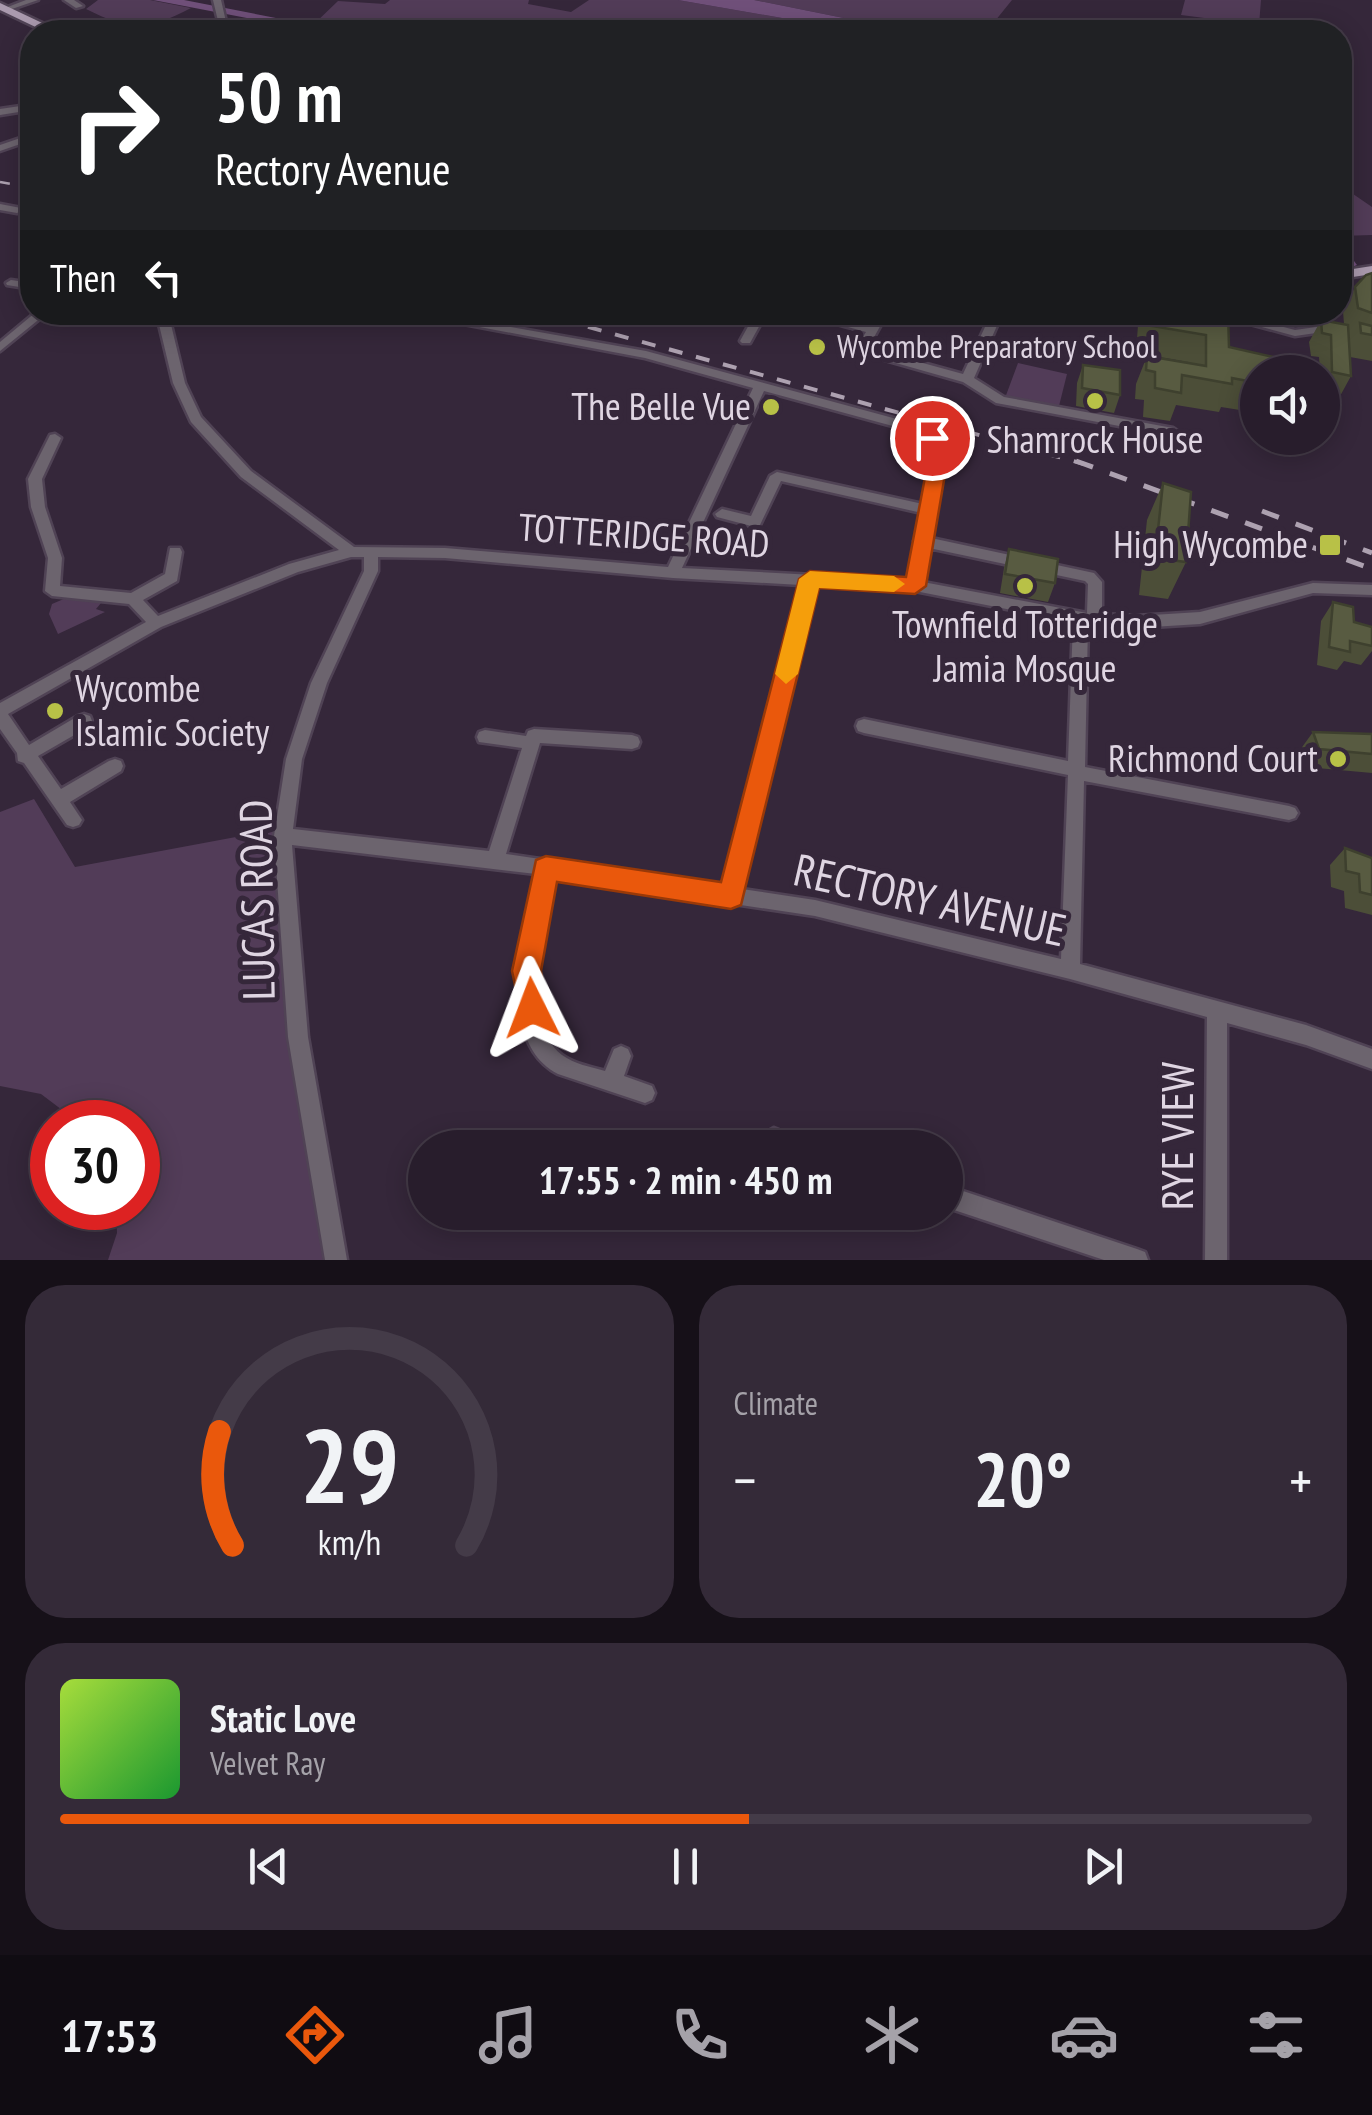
<!DOCTYPE html>
<html lang="en">
<head>
<meta charset="utf-8">
<style>
  :root { --surface:#281d2c; --page:#342a38; --text:#f1f3f6; --muted:#a5a2a9; --line:#443b48; --accent:#ea580c }
  body { margin:0; font-family:"PT Sans Narrow",sans-serif; background:var(--page); color:var(--text); height:100vh; display:flex; flex-direction:column; font-size:38px; white-space:nowrap }
  * { box-sizing:border-box; margin:0 }
  p { font-size:32px; color:var(--muted) }
  .icon { flex:none; width:55px; height:55px; fill:none; stroke:currentColor; stroke-width:2; stroke-linecap:round; stroke-linejoin:round }
  .map { position:relative; height:1260px; overflow:hidden }
  .panel { display:flex; flex-direction:column; gap:25px; padding:25px; background:#161018; flex:1 }
  .panel>* { flex:none }
  .guide { position:absolute; left:20px; top:20px; width:1332px; height:305px; border-radius:40px; box-shadow:0 5px 25px #0003,0 0 0 2px var(--line); background:#202124; color:#fff; overflow:hidden }
  .tools { position:absolute; left:1240px; top:355px; display:grid; gap:20px }
  .tools a { display:grid; place-items:center; width:100px; height:100px; border-radius:50%; background:var(--surface); box-shadow:0 5px 25px #0003,0 0 0 2px var(--line); font-size:50px }
  .speed { position:absolute; left:30px; top:1100px; display:flex; gap:20px; font-size:50px; font-weight:700; text-align:center }
  .speed>* { display:grid; place-content:center; width:130px; height:130px; border-radius:50%; background:var(--surface); box-shadow:0 5px 25px #0003,0 0 0 2px var(--line); line-height:1 }
  .speed .limit { border:15px solid #d22; background:#fff; color:#111 }
  .pin { position:absolute; display:grid; place-items:center; width:85px; height:85px; color:#fff; margin:-42px; border:5px solid #fff; border-radius:50%; box-shadow:0 2px 10px #0007 }
  .me { position:absolute; width:110px; margin:-55px; rotate:357deg; stroke-linejoin:round; filter:drop-shadow(0 0 8px #0008) }
  .turn { display:flex; align-items:center; gap:35px; height:210px; padding:0 30px; font-size:45px }
  .turn .icon { width:130px; height:130px; stroke-width:2.5 }
  .turn b { display:block; font-size:70px; line-height:85px }
  .then { display:flex; align-items:center; height:95px; padding:0 30px; background:#0003; gap:20px; font-size:38px }
  .big { font-size:75px; font-weight:700; line-height:1.1 }
  .panel .widget { flex:1; display:flex; flex-direction:column; justify-content:center; gap:15px; min-width:0; padding:0 35px; border-radius:40px; background:var(--page) }
  .panel .dial { align-items:center; gap:0 }
  .dial svg { height:260px; overflow:visible; fill:none; stroke:var(--line); stroke-width:7; stroke-linecap:round; text-anchor:middle }
  .dial text { fill:var(--text); stroke:none }
  .song { display:flex; align-items:center; gap:30px }
  .cover { width:120px; height:120px; border-radius:15px; background:linear-gradient(135deg,hsl(80 70% 55%),hsl(130 70% 35%)) }
  .played { height:10px; border-radius:5px; background:linear-gradient(90deg,var(--accent) 55%,var(--line) 55%) }
  .keys { display:flex; justify-content:space-around; direction:ltr }
  .heat { display:flex; justify-content:space-between; align-items:center; font-size:55px; direction:ltr }
  .panel .tiles { flex:1; display:grid; gap:25px; grid-template-columns:1fr 1fr }
  .widget:last-child { grid-column:span 2 }
  .trip { position:absolute; left:408px; top:1130px; width:555px; height:100px; border-radius:50px; background:var(--surface); box-shadow:0 5px 25px #0003,0 0 0 2px var(--line); font-weight:700; line-height:100px; text-align:center }
  .tabs { display:flex; height:160px; justify-content:space-around; align-items:center; background:#100c12; color:var(--muted) }
  .tabs .icon { width:70px; height:70px }
  .tabs .current { color:var(--accent) }
  .tabs b { font-size:45px; color:var(--text) }
  .map>svg:first-child { display:block }
  .green { fill:#523c58 }
  .water { fill:#70507a }
  .lines { fill:none; stroke-linecap:round; stroke-linejoin:round }
  .river { fill:#70507a; fill-rule:evenodd }
  .minor-casing { stroke:#504355; stroke-width:5 }
  .major-casing { stroke:#504355; stroke-width:5 }
  .minor { fill:#6c646e; fill-rule:evenodd }
  .major { fill:#aa9aae; fill-rule:evenodd }
  .rail-far2 { stroke:#ada1b0; stroke-width:2.5; stroke-dasharray:10 10; stroke-linecap:butt }
  .rail-far1 { stroke:#ada1b0; stroke-width:4; stroke-dasharray:14 14; stroke-linecap:butt }
  .rail { stroke:#ada1b0; stroke-width:5; stroke-dasharray:18 18; stroke-linecap:butt }
  .wall { fill:#4c4e38 }
  .building { fill:#585b41; stroke:#3e402e; stroke-width:2.5 }
  .route { fill:#ea580c; stroke:#983908; stroke-width:2.5 }
  .slow { fill:#f59e0b }
  .poi-dot { fill:#b8c147; stroke:#35273a; stroke-width:4 }
  .labels { text-anchor:middle; stroke-width:10; stroke-linejoin:round; paint-order:stroke }
  .far-poi-label { font-size:32px; fill:#dfd5e2; stroke:#35273a; text-anchor:start }
  .poi-label { font-size:38px; fill:#dfd5e2; stroke:#35273a; text-anchor:end }
  .street-label { font-size:38px; fill:#dfd5e2; stroke:#35273a }
  .near-street-label { font-size:45px; fill:#dfd5e2; stroke:#35273a }
</style>
</head>
<body>
<div class="map">
<svg width="1372" height="1260" viewBox="0 0 1372 1260">
  <rect width="100%" height="100%" fill="#35273a"/>
  <path class="green" d="M98,0H150L191,8C148,31 130,31 86,9Z
    M390,0H529L528,4L571,12L589,0H678L862,32H349L313,25L338,1L385,4Z
    M754,0H1012L995,21L987,22L999,32H913Z
    M1185,0H1261L1259,25L1181,15Z
    M1340,185L1372,207V235L1340,236Z
    M1018,363L1067,374L1058,410L1005,398Z
    M66,598L101,603L96,609L105,612L58,634L49,614L52,604Z
    M34,799L75,867L273,830L289,1044L323,1260H108L117,1233L116,1208H138V1122H78L41,1094L0,1086V812Z"/>
  <path class="water" d="M678,0H754L913,32H862Z"/>
  <g class="lines">
    <path class="river" d="M153,0H184L348,32H319Z
      M1340,260L1354,261L1357,265L1340,272Z"/>
    <g class="minor-casing">
      <path id="minor" d="M26,0H38L9,10L5,8Z
        M64,0H74L83,6L76,8Z
        M213,0H221L227,26L219,32H211L219,25Z
        M27,105L32,108V115L25,111L0,115V109Z
        M32,134V140L0,151V145Z
        M0,204L21,208L22,210L17,213L0,210Z
        M11,280L32,283V289L7,285L6,283Z
        M36,312H48L0,351V342Z
        M156,312H168L185,383L201,417L251,471L354,547L445,548L668,567L753,388L645,358L400,312H427L646,351L919,425L937,435L946,451L931,538L1094,573L1102,582V614L1136,616L1200,612L1313,583L1372,585V595L1313,593L1200,624L1136,628L1088,624L1085,767L1289,806L1295,808L1298,813L1295,818L1289,820L1084,781L1080,964L1306,1025L1372,1049V1069L1306,1045L1227,1023V1260H1205L1207,1017L1070,979L815,916L553,877C545,922 519,1023 562,1055C574,1064 591,1067 605,1071L614,1049L621,1046L628,1049L631,1056L624,1076L652,1086L655,1093L652,1100L645,1103L558,1074C494,1041 525,930 536,874L292,845L308,1037L347,1260H325L288,1037L274,836L286,759L311,683L364,571V557H351L298,572L161,627L8,714L29,745L78,716L84,714L90,716L92,721L90,726L38,756L61,789L109,761L115,759L121,761L123,766L121,771L70,802L82,820L79,825L73,827L67,825L24,763L18,761L17,753L0,729V703L146,622L129,604L52,596L45,591L48,558L31,507L28,479L50,435L55,434L61,438L42,479L45,507L62,558L60,586L131,593L165,574L170,548H180L182,552L177,581L143,600L158,616L289,564L339,550L241,477L191,422L173,383ZM764,391L911,431L927,441L934,451L923,504L777,472L770,476L751,516L722,509L715,514L717,517L755,527L760,525L781,481L922,513L917,537L914,541L916,544L909,580L682,568ZM929,548L1085,581L1088,584L1087,613L923,582ZM378,557L445,558L673,578L801,585L724,886L506,854L540,743L632,749L638,747L640,742L638,737L632,735L534,729L528,731L526,736L485,730L479,732L477,737L479,742L522,748L489,851L293,829L302,759L327,683L378,571ZM816,586L915,591L1073,622L1068,761L864,719L858,721L856,726L858,731L864,733L1068,775L1061,959L815,900L742,889Z
        M756,312H767L750,343H742L740,341Z
        M794,312H815L869,326L877,312H888L868,348L963,374L992,312H1003L974,378L1004,397L1173,428L1179,432L1173,436L996,403L963,382L857,352L855,350L866,332Z
        M1206,312H1227L1295,330L1323,326L1329,329L1323,332L1295,336Z
        M774,1128L805,1141L808,1148L767,1146L763,1139L767,1132Z
        M945,1185L1137,1249L1145,1252L1148,1260H1104L945,1207Z"/>
    </g>
    <g class="major-casing">
      <path id="major" d="M0,3L57,30L58,32H46L0,10Z
        M1372,266V274L1340,279V271Z"/>
    </g>
    <use href="#minor" class="minor"/>
    <use href="#major" class="major"/>
    <path class="rail-far2" d="M0,182L32,188"/>
    <path class="rail-far1" d="M534,312L1084,464"/>
    <path class="rail" d="M1076,461L1372,569
      M1262,511L1372,553"/>
  </g>
  <path class="wall" d="M1372,273V361L1350,357L1351,376L1339,398L1322,395V372H1320L1319,357L1311,356L1309,342L1321,320L1344,324L1343,311L1355,287Z
    M1142,312H1228L1229,347L1258,372V421L1246,419V411L1221,407L1219,412L1176,405L1170,421L1143,417L1144,400L1135,399L1136,384L1147,356L1194,363L1136,353L1138,325Z
    M1083,365L1120,395L1114,413L1076,406L1077,383Z
    M1163,483L1186,562L1168,599L1139,595L1147,520Z
    M1009,549L1055,583L1048,602L1000,593L1004,568Z
    M1333,602L1354,622L1372,627V651L1361,665L1344,661L1337,670L1317,665L1321,621Z
    M1313,732L1372,734V773L1306,767L1300,750Z
    M1345,848L1372,858V915L1345,908L1344,891L1331,887L1330,865Z"/>
  <path class="building" d="M1372,273V313L1358,308L1355,287L1366,275Z
    M1147,312H1228L1229,347L1282,359V372H1258V383L1232,378V384L1182,375L1181,393L1155,388V372L1146,370L1147,356L1206,366V335L1146,325Z
    M1321,320L1348,325L1351,376L1332,372L1331,335L1322,333Z
    M1360,323L1372,326V335L1361,333Z
    M1083,365L1120,370V395L1082,388Z
    M1163,483L1191,492L1186,562L1155,558Z
    M1009,549L1058,559L1055,583L1005,574Z
    M1333,602L1353,607L1354,622L1372,627V646L1350,641V652L1329,647Z
    M1313,732L1372,734V754L1319,749Z
    M1345,848L1372,858V895L1360,892L1359,874L1346,871Z"/>
  <path class="route" d="M932,432L939,434L949,451L926,586L915,594L819,588L741,905L731,909L557,882L541,971L547,1008L542,1018L532,1022L522,1018L512,971L536,860L546,856L721,882L799,579L810,571L906,577L930,451L923,438Z"/>
  <path class="slow" d="M810,571L894,576L905,584L894,592L819,588L798,674L786,684L775,674L799,579Z"/>
  <g class="poi-dot">
    <circle cx="817" cy="347" r="10"/>
    <circle cx="1095" cy="401" r="10"/>
    <circle cx="771" cy="407" r="10"/>
    <rect x="1318" y="533" width="24" height="24" rx="5"/>
    <circle cx="1025" cy="586" r="10"/>
    <circle cx="55" cy="711" r="10"/>
    <circle cx="1338" cy="759" r="10"/>
  </g>
  <g class="labels">
    <g class="far-poi-label">
      <text x="837" y="358">Wycombe Preparatory School</text>
    </g>
    <g class="poi-label">
      <text x="751" y="420">The Belle Vue</text>
      <text x="1095" y="453" text-anchor="middle">Shamrock House</text>
      <text x="1308" y="558">High Wycombe</text>
      <text x="1025" y="638" text-anchor="middle">Townfield Totteridge<tspan x="1025" dy="44">Jamia Mosque</tspan></text>
      <text x="75" y="702" text-anchor="start">Wycombe<tspan x="75" dy="44">Islamic Society</tspan></text>
      <text x="1318" y="772">Richmond Court</text>
    </g>
    <g class="street-label">
      <text transform="translate(644 536) rotate(4)" y="13">TOTTERIDGE ROAD</text>
    </g>
    <g class="near-street-label">
      <text transform="translate(257 900) rotate(-91)" y="16">LUCAS ROAD</text>
      <text transform="translate(930 900) rotate(13)" y="16">RECTORY AVENUE</text>
      <text transform="translate(1177 1136) rotate(-90)" y="16">RYE VIEW</text>
    </g>
  </g>
</svg>
<div class="tools">
<a><svg class="icon" aria-label="sound" viewBox="0 0 24 24"><path d="M4 9h4l5-4v14l-5-4H4zM17 9q2 3 0 6"/></svg></a>
</div>
<div class="speed"><div class="limit">30</div></div>
<div class="pin" style="left:932px;top:438px;background:#d93025"><svg class="icon" aria-label="arrive" viewBox="0 0 24 24"><path d="M6 21V4h12l-3 4 3 4H6"/></svg></div>
<svg class="me" style="left:532px;top:1008px" viewBox="-20 -20 40 40"><path d="M0-17L14 15 0 8-14 15z" fill="#ea580c" stroke="#fff" stroke-width="4"/></svg>
<div class="trip">17:55 · 2 min · 450 m</div>
<div class="guide">
<div class="turn"><svg class="icon" aria-label="right" viewBox="0 0 24 24"><path d="M7 20v-9h11M14 6l5 5-5 5"/></svg><div><b>50 m</b>Rectory Avenue</div></div>
<div class="then">Then<svg class="icon" aria-label="left" viewBox="0 0 24 24"><path d="M17 20v-9H6M10 6l-5 5 5 5"/></svg></div>
</div>
</div>
<section class="panel">
<div class="tiles">
<div class="widget dial"><svg viewBox="0 0 100 80">
<path d="M14 69A42 42 0 1 1 86 69"/>
<path d="M14 69A42 42 0 0 1 10 34" stroke="#ea580c"/>
<text x="50" y="56" font-size="32" font-weight="700">29</text>
<text x="50" y="72" font-size="11">km/h</text>
</svg></div>
<div class="widget"><p>Climate</p>
<div class="heat"><a>−</a><b class="big">20°</b><a>+</a></div>
</div>
<div class="widget">
<div class="song"><i class="cover"></i><div><b>Static Love</b><p>Velvet Ray</p></div></div>
<div class="played"></div>
<div class="keys"><svg class="icon" aria-label="previous" viewBox="0 0 24 24"><path d="M18 5L8 12l10 7zM5 5v14"/></svg><svg class="icon" aria-label="pause" viewBox="0 0 24 24"><path d="M8 5v14M16 5v14"/></svg><svg class="icon" aria-label="next" viewBox="0 0 24 24"><path d="M6 5l10 7-10 7zM19 5v14"/></svg></div>
</div>
</div>
</section>
<nav class="tabs">
<b>17:53</b>
<svg class="icon current" aria-label="directions" viewBox="0 0 24 24"><path d="M12 3l9 9-9 9-9-9zM9 14v-3h6M13 9l2 2-2 2"/></svg>
<svg class="icon" aria-label="music" viewBox="0 0 24 24"><path d="M9 18V5l10-2v13"/><circle cx="6" cy="18" r="3"/><circle cx="16" cy="16" r="3"/></svg>
<svg class="icon" aria-label="phone" viewBox="0 0 24 24"><path d="M5 4h4l2 5-3 2q2 4 5 5l2-3 5 2v4C11 20 4 13 5 4z"/></svg>
<svg class="icon" aria-label="climate" viewBox="0 0 24 24"><path d="M12 3v18M4 7l16 10M4 17L20 7"/></svg>
<svg class="icon" aria-label="car" viewBox="0 0 24 24"><path d="M5 17H2v-5l4-1 3-4h7l3 4 3 1v5h-3M9 17h6M6 11h13"/><circle cx="7" cy="17" r="2"/><circle cx="17" cy="17" r="2"/></svg>
<svg class="icon" aria-label="filters" viewBox="0 0 24 24"><path d="M4 7h16M4 17h16"/><circle cx="9" cy="7" r="2"/><circle cx="15" cy="17" r="2"/></svg>
</nav>
</body>
</html>
